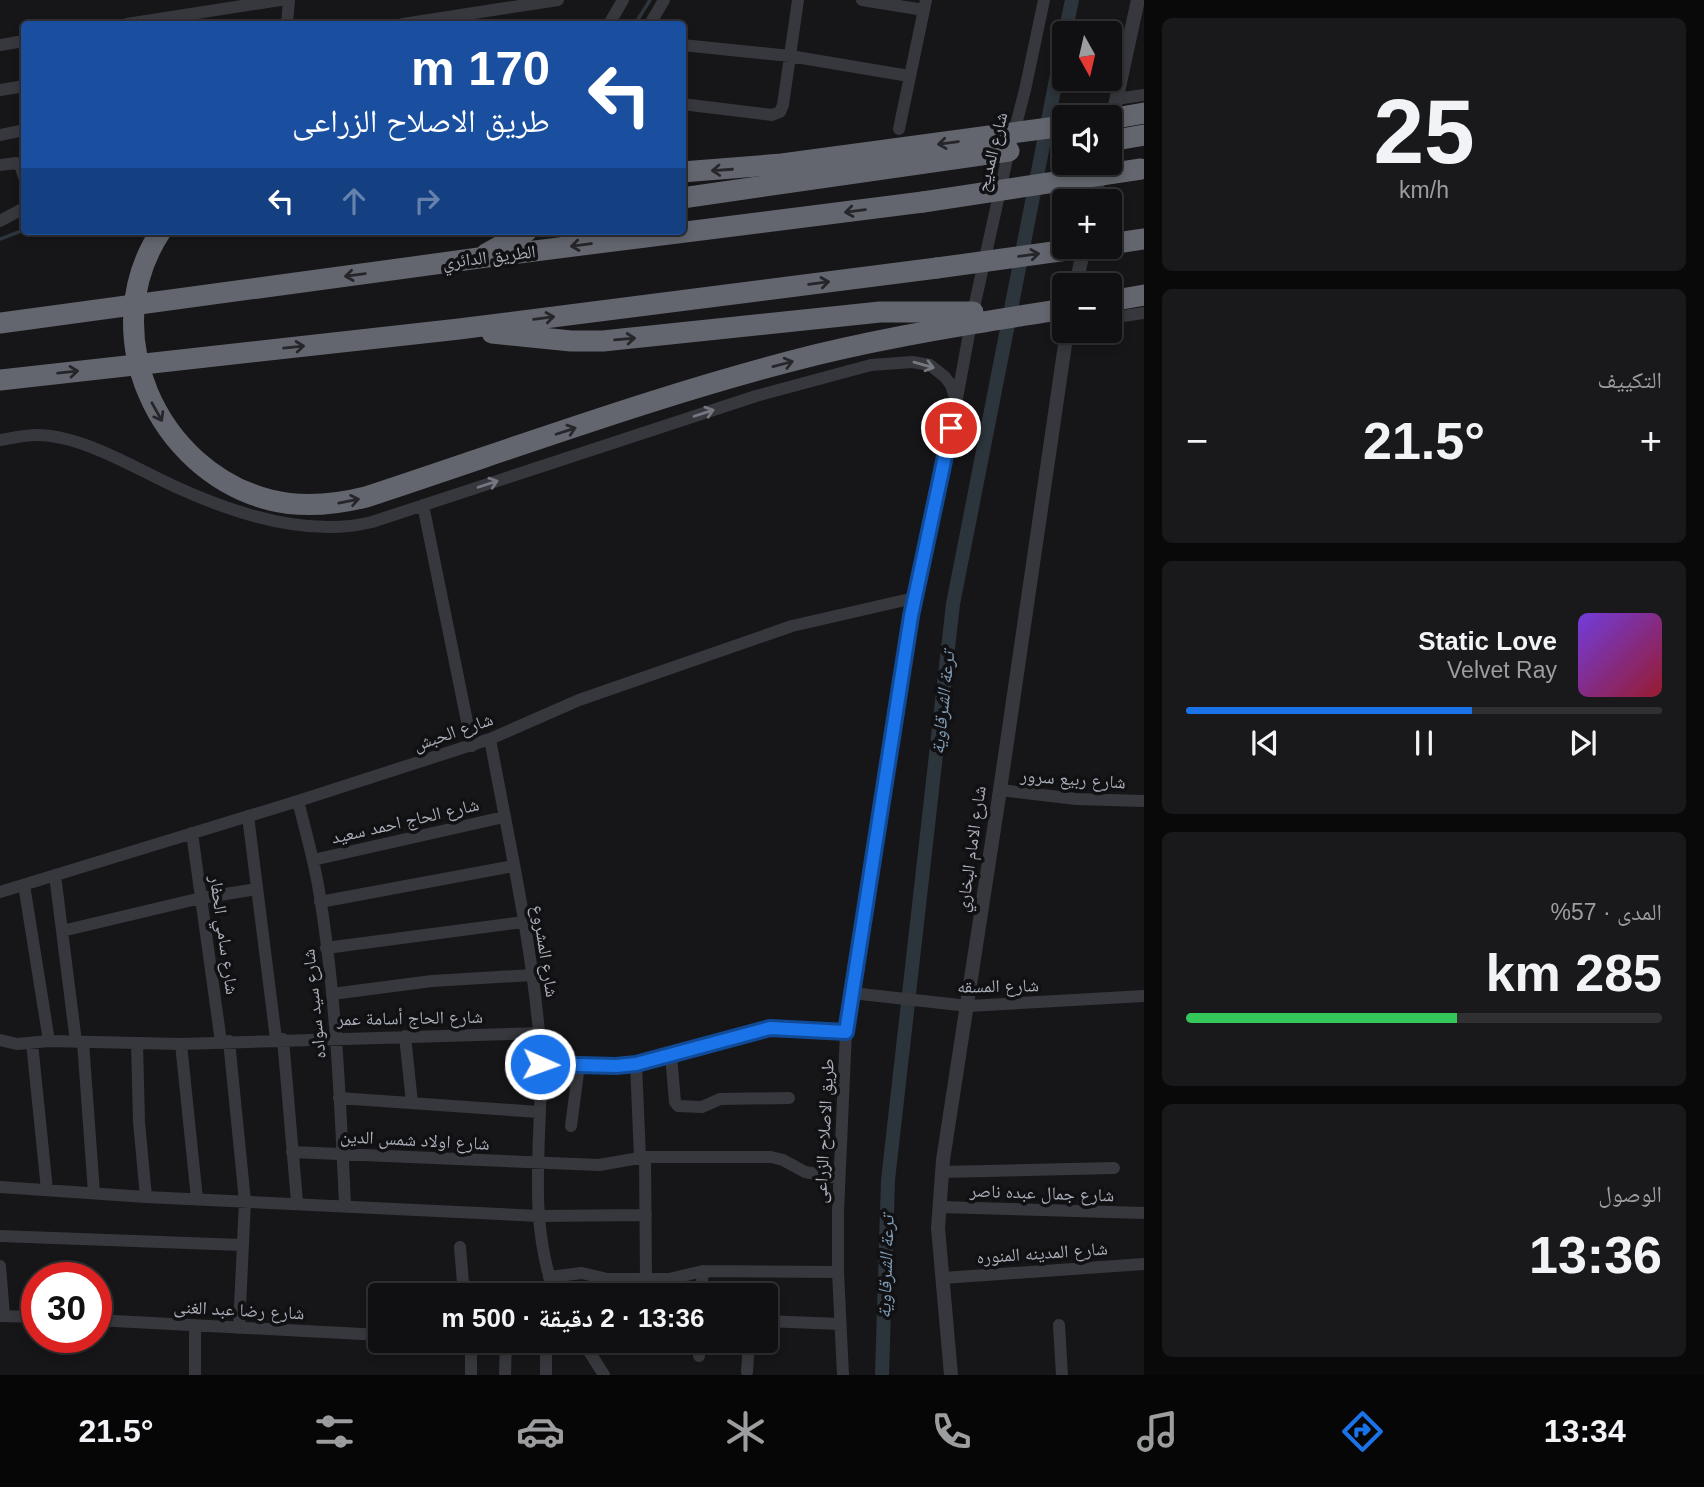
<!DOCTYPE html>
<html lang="ar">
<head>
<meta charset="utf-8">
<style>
  :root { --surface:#101012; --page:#19191b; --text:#f1f3f6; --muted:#9c9d9f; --line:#303032; --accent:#1a73e8 }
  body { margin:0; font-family:Arial,"Noto Naskh Arabic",sans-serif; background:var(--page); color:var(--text); direction:rtl; height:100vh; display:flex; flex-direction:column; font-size:26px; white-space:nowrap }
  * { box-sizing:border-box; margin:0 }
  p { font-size:23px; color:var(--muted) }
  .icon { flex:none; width:38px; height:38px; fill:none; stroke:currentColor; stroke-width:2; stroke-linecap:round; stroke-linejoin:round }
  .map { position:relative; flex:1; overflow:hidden; direction:ltr }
  .sheet { display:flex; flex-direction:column; gap:18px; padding:18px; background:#09090a; width:560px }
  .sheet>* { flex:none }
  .banner { position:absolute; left:21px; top:21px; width:665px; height:214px; border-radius:7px; box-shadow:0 4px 10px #0003,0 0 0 2px var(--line); direction:rtl; background:#1a4fa0; color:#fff; overflow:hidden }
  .needle { width:46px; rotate:172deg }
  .tools { position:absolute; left:1052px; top:21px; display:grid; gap:14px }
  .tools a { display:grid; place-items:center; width:70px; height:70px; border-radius:7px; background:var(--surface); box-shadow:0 4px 10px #0003,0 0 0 2px var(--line); font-size:35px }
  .speed { position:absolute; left:21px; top:1262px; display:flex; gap:14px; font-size:35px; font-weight:700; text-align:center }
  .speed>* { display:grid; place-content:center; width:91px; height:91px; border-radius:50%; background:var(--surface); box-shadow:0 4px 10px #0003,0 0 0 2px var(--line); line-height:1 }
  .speed .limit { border:10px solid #d22; background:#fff; color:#111 }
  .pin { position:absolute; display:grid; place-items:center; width:60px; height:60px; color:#fff; margin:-30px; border:4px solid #fff; border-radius:50%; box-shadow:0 2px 7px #0007 }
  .me { position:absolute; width:77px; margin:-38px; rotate:92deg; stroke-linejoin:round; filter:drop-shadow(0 0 5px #0008) }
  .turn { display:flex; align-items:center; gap:24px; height:147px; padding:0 21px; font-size:32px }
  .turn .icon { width:91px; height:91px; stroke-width:2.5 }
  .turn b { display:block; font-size:49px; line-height:60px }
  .lanes { display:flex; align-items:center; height:66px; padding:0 21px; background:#0003; justify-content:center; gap:35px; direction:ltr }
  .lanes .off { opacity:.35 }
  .big { font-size:52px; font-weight:700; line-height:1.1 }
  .sheet .tile { flex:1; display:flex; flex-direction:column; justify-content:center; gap:10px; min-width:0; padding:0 24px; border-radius:10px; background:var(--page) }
  .sheet .dial { align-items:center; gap:0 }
  .dial b { font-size:91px; line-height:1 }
  .song { display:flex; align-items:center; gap:21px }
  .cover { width:84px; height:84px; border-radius:10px; background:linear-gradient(135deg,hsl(260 70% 55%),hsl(350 70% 35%)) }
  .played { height:7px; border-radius:4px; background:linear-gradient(90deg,var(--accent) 60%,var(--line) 60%) }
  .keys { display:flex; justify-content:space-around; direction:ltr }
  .heat { display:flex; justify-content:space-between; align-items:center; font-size:38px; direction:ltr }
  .charge { height:10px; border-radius:5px; background:linear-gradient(90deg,#34c759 57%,var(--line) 0) }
  .trip { position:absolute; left:368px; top:1283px; width:410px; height:70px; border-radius:7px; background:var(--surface); box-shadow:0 4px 10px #0003,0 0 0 2px var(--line); font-weight:700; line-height:70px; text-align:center; direction:rtl }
  .dock { display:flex; height:112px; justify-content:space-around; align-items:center; background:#060607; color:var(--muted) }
  .dock .icon { width:49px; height:49px }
  .dock .on { color:var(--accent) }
  .dock b { font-size:32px; color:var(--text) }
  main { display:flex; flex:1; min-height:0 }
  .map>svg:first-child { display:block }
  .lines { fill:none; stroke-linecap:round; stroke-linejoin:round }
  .stream { stroke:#2c353c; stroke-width:3.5 }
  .canal { stroke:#2c353c; stroke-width:14 }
  .minor { stroke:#37383d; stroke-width:12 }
  .tertiary { stroke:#37383d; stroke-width:14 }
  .motorway { stroke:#63666e; stroke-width:21 }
  .motorway-bridge { stroke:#63666e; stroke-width:21 }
  .oneway { stroke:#26262a }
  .oneway2 { stroke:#757881 }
  .route-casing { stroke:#114b97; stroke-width:18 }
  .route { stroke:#1a73e8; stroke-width:12 }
  .labels { text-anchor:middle; stroke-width:7; stroke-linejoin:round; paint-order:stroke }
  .street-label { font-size:18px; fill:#a8adb8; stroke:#111113 }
  .water-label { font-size:19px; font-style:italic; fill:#7f9bb3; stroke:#111113 }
</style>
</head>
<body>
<main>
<section class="sheet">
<div class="tile dial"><b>25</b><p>km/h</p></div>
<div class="tile"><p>التكييف</p>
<div class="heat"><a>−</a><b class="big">21.5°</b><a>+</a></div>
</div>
<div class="tile">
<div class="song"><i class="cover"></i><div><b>Static Love</b><p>Velvet Ray</p></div></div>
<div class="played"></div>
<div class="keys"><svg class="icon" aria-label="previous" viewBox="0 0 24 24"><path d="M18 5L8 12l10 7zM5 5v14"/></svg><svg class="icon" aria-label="pause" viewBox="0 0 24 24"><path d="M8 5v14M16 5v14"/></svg><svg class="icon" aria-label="next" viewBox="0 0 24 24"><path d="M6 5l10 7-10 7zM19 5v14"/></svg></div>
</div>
<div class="tile"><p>المدى · 57%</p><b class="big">285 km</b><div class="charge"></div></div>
<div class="tile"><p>الوصول</p><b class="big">13:36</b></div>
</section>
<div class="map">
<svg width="1144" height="1375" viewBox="0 0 1144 1375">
  <rect width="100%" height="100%" fill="#161618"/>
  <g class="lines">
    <path class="stream" d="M635,24L650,0
      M0,239L24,230"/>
    <path class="canal" d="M1065,33L1072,0
      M882,1375L888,1180L953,604L1064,39"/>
    <path class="minor" d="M862,0L924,10
      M127,24L280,0
      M287,24L289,0
      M403,24L558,0
      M609,24L623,0
      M650,24L664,0
      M0,45L24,41
      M682,45L790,56L909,76
      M0,90L24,86
      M1116,99L1144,95
      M682,104L772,115L780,112L783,105L798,0
      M899,129L926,0
      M1,135L24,130
      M0,165L16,163L21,167L24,177
      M0,221L24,208
      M1110,318L1144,313
      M0,440C12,438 25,435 37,435C82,435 136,469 176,487C235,514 308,538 372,522L756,396L871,365L912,362L930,365L945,377L951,385L956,400
      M423,505L472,746
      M490,739C508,836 530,934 539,1032C547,1122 523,1205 555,1295
      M1000,790L1076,799L1144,801
      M298,801C305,829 313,857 318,885C336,990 340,1098 345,1205
      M248,816L276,1039
      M192,833L221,1042
      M313,860L504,817
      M55,875L76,1042
      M24,885L49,1041
      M0,892L298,801L490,739L579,700L792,626L914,598
      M320,902L513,866
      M62,931L201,898L257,889
      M326,948L523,922
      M852,993L968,1006L1144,996
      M332,994L432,981L532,975
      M405,1036L412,1103
      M283,1039L297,1202
      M0,1040L17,1044L49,1041L181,1044L539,1033
      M229,1041L245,1201L239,1328
      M83,1042L94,1193
      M32,1043L47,1190
      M137,1043L139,1122L146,1197
      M181,1044L197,1199
      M671,1055L675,1102L678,1106L702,1107L720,1099L789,1098
      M540,1064L616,1066L636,1064L770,1028L846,1032
      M636,1064L640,1158
      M339,1098L538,1112
      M571,1126L579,1065
      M292,1152L599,1165L645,1157H771L783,1160L805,1172L838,1178
      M645,1157L646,1279
      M942,1172L1114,1168
      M0,1187L146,1197L539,1216L646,1215
      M939,1207L1144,1213
      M0,1236L242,1245
      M460,1247L464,1295
      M0,1266L4,1316
      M549,1277L582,1273L607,1279H669L703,1271L838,1272
      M943,1278L1144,1264
      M701,1295L703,1271
      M0,1316L37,1317
      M96,1320L380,1335
      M765,1321L840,1324
      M195,1325V1375
      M1059,1325L1062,1375
      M546,1340V1375
      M582,1340L604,1375
      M699,1356V1340
      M747,1372L749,1340
      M471,1375V1340
      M505,1375L506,1340
      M843,1375L838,1272V1212L846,1032L914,598L956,404L973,312L1007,159L1025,90L1044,0"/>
    <path class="tertiary" d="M1111,124L1138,0
      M1094,201L1102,163
      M1076,285L1084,247
      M951,1375L938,1228L943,1160L1000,790L1067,331"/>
    <path class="motorway" d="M1110,141L1144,135
      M682,198L1009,151
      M1110,244L1144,239
      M486,254L527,231
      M1110,301L1144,295
      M0,323L479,258L923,202
      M492,333L571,341H603L880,312H973
      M0,380L459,329L937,268"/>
    <path class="motorway-bridge" d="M1110,119L1144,113
      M682,172L782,164L1064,126
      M923,202L1141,169
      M161,231C94,332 157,471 270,500C302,508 334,505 366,497C515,448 663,393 815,355C897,335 981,322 1064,309
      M937,268L1089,247"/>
  </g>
  <defs><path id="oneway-shaft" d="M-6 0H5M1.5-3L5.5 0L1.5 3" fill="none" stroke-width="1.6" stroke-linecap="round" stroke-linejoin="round" transform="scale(1.75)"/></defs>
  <g class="oneway">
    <use href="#oneway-shaft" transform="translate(948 143) rotate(172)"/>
    <use href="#oneway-shaft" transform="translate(722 170) rotate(176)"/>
    <use href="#oneway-shaft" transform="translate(855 211) rotate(173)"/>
    <use href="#oneway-shaft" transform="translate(581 245) rotate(173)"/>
    <use href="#oneway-shaft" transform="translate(1029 255) rotate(-8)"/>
    <use href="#oneway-shaft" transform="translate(355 275) rotate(172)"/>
    <use href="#oneway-shaft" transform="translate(819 283) rotate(-7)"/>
    <use href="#oneway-shaft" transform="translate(544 318) rotate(-7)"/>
    <use href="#oneway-shaft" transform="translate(625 339) rotate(-5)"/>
    <use href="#oneway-shaft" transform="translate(294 347) rotate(-6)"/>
    <use href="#oneway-shaft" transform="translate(783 364) rotate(-15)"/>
    <use href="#oneway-shaft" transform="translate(68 372) rotate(-6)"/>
    <use href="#oneway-shaft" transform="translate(157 412) rotate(61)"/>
    <use href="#oneway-shaft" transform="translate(566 431) rotate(-18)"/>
    <use href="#oneway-shaft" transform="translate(349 501) rotate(-11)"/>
  </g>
  <g class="oneway2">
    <use href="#oneway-shaft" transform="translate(924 365) rotate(16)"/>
    <use href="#oneway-shaft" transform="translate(704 413) rotate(-18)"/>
    <use href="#oneway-shaft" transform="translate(488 484) rotate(-18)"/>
  </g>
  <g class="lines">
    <g class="route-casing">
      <path id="route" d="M540,1064L616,1066L636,1064L770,1028L846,1032L911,616L951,428"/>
    </g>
    <use href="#route" class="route"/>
  </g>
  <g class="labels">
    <g class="street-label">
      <text transform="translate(992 152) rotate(-76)" y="6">شارع المديح</text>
      <text transform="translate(489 257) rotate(-7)" y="6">الطريق الدائري</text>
      <text transform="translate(453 732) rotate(-19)" y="6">شارع الحبش</text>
      <text transform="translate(1073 779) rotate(4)" y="6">شارع ربيع سرور</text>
      <text transform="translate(405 821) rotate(-13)" y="6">شارع الحاج احمد سعيد</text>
      <text transform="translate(971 849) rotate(-82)" y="6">شارع الامام البخاري</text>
      <text transform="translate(224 935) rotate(82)" y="6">شارع سامي الحفار</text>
      <text transform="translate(545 951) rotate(81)" y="6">شارع المشروع</text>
      <text transform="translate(998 986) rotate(-1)" y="6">شارع المسقه</text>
      <text transform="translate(314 1004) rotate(-96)" y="6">شارع سيد سواده</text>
      <text transform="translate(410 1018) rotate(-1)" y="6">شارع الحاج أسامة عمر</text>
      <text transform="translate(824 1131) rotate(-87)" y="6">طريق الاصلاح الزراعى</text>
      <text transform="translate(415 1140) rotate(3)" y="6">شارع اولاد شمس الدين</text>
      <text transform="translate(1042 1193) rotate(2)" y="6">شارع جمال عبده ناصر</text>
      <text transform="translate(1042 1253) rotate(-4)" y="6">شارع المدينه المنوره</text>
      <text transform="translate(239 1310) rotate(3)" y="6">شارع رضا عبد الغنى</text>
    </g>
    <g class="water-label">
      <text transform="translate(942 703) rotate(-84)" y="7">ترعة الشرقاوية</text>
      <text transform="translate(885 1267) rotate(-88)" y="7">ترعة الشرقاوية</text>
    </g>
  </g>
</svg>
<div class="tools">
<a><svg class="needle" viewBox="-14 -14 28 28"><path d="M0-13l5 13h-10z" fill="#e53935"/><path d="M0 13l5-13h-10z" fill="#9c9d9f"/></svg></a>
<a><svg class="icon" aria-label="sound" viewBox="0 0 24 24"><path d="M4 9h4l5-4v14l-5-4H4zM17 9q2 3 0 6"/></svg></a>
<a>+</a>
<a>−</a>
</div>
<div class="speed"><div class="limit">30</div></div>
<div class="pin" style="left:951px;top:428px;background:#d93025"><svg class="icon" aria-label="arrive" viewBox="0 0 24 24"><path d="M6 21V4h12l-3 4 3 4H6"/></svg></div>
<svg class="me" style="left:540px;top:1064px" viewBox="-20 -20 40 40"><circle r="17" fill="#1a73e8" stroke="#fff" stroke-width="3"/><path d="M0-11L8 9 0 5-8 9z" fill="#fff"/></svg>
<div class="trip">13:36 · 2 دقيقة · 500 m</div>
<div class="banner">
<div class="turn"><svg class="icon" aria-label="left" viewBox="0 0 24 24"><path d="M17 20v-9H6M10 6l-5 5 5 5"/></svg><div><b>170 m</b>طريق الاصلاح الزراعى</div></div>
<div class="lanes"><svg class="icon" aria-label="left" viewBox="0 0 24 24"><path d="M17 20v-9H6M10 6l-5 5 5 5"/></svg><svg class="icon off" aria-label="ahead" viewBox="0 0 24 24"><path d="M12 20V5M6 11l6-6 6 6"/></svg><svg class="icon off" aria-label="right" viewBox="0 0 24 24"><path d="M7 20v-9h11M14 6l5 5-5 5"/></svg></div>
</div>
</div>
</main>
<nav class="dock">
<b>13:34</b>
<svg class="icon on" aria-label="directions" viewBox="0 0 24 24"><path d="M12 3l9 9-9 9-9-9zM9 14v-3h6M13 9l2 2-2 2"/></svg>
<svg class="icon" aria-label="music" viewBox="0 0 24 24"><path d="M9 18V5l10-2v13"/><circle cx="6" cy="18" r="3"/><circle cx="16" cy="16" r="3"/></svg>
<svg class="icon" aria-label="phone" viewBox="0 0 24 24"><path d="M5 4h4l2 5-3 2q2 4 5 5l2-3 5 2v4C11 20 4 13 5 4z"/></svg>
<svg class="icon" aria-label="climate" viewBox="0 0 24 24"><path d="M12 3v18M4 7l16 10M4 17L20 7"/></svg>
<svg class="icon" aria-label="car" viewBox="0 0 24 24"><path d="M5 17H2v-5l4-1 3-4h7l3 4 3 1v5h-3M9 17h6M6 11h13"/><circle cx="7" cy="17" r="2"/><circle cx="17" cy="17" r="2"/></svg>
<svg class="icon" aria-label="filters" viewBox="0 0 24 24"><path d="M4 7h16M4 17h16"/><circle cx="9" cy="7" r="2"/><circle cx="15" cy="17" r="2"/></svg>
<b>21.5°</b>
</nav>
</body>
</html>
